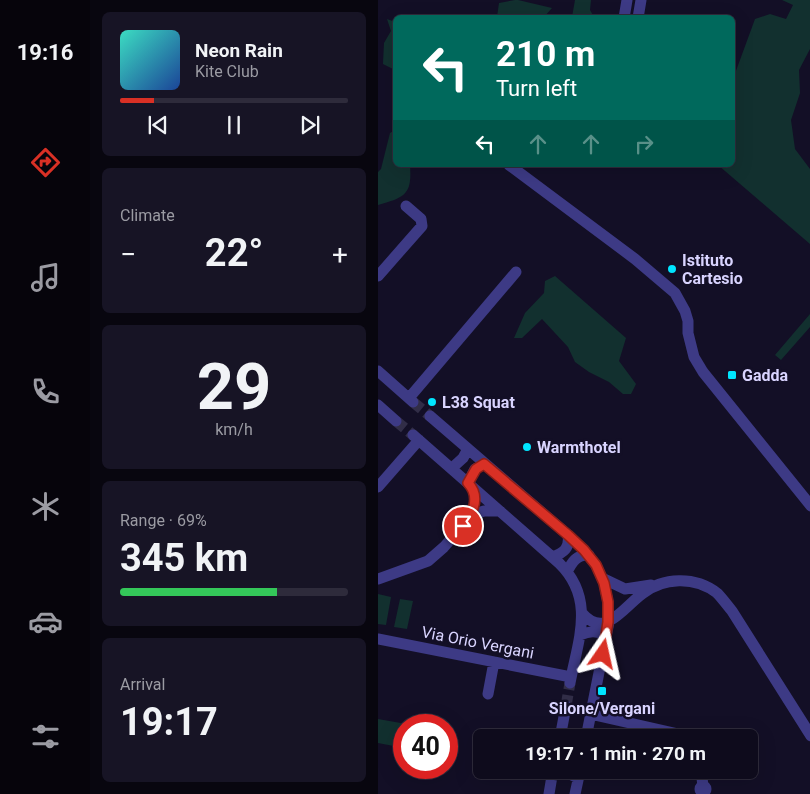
<!DOCTYPE html>
<html lang="en">
<head>
<meta charset="utf-8">
<style>
  :root { --surface:#0e0b1c; --page:#171425; --text:#f1f3f6; --muted:#9b9ba3; --line:#2e2b3b; --accent:#d93025 }
  body { margin:0; font-family:Roboto,sans-serif; background:var(--page); color:var(--text); height:100vh; display:flex; flex-direction:column; font-size:19px; white-space:nowrap }
  * { box-sizing:border-box; margin:0 }
  p { font-size:16px; color:var(--muted) }
  .icon { flex:none; width:28px; height:28px; fill:none; stroke:currentColor; stroke-width:2; stroke-linecap:round; stroke-linejoin:round }
  .map { position:relative; flex:1; overflow:hidden }
  .drawer { display:flex; flex-direction:column; gap:12px; padding:12px; background:#08060f; width:288px }
  .drawer>* { flex:none }
  .guide { position:absolute; left:15px; top:15px; width:342px; height:152px; border-radius:8px; box-shadow:0 5px 20px #0002,0 0 0 1px var(--line); background:#00695c; color:#fff; overflow:hidden }
  .speed { position:absolute; left:15px; top:714px; display:flex; gap:10px; font-size:25px; font-weight:700; text-align:center }
  .speed>* { display:grid; place-content:center; width:65px; height:65px; border-radius:50%; background:var(--surface); box-shadow:0 5px 20px #0002,0 0 0 1px var(--line); line-height:1 }
  .speed .limit { border:8px solid #d22; background:#fff; color:#111 }
  .pin { position:absolute; display:grid; place-items:center; width:42px; height:42px; color:#fff; margin:-21px; border:2px solid #fff; border-radius:50%; box-shadow:0 1px 5px #0007 }
  .me { position:absolute; width:55px; margin:-28px; rotate:11deg; stroke-linejoin:round; filter:drop-shadow(0 0 4px #0008) }
  .turn { display:flex; align-items:center; gap:18px; height:105px; padding:0 20px; font-size:22px }
  .turn .icon { width:65px; height:65px; stroke-width:2.5 }
  .turn b { display:block; font-size:35px; line-height:42px }
  .lanes { display:flex; align-items:center; height:48px; padding:0 20px; background:#0003; justify-content:center; gap:25px; direction:ltr }
  .lanes .off { opacity:.35 }
  .big { font-size:38px; font-weight:700; line-height:1.1 }
  .drawer .tile { flex:1; display:flex; flex-direction:column; justify-content:center; gap:8px; min-width:0; padding:0 18px; border-radius:8px; background:var(--page) }
  .drawer .dial { align-items:center; gap:0 }
  .dial b { font-size:65px; line-height:1 }
  .song { display:flex; align-items:center; gap:15px }
  .cover { width:60px; height:60px; border-radius:8px; background:linear-gradient(135deg,hsl(170 70% 55%),hsl(220 70% 35%)) }
  .played { height:5px; border-radius:2px; background:linear-gradient(90deg,var(--accent) 15%,var(--line) 15%) }
  .keys { display:flex; justify-content:space-around; direction:ltr }
  .heat { display:flex; justify-content:space-between; align-items:center; font-size:28px; direction:ltr }
  .charge { height:8px; border-radius:4px; background:linear-gradient(90deg,#34c759 69%,var(--line) 0) }
  .trip { position:absolute; left:95px; top:729px; width:285px; height:50px; border-radius:8px; background:var(--surface); box-shadow:0 5px 20px #0002,0 0 0 1px var(--line); font-weight:700; line-height:50px; text-align:center }
  main { display:flex; flex:1; min-height:0 }
  .dock { display:flex; flex-direction:column; width:90px; justify-content:space-around; align-items:center; background:#06040b; color:var(--muted) }
  .dock .icon { width:35px; height:35px }
  .dock .current { color:var(--accent) }
  .dock b { font-size:22px; color:var(--text) }
  .map>svg:first-child { display:block }
  .green { fill:#12302f }
  .lines { fill:none; stroke-linecap:round; stroke-linejoin:round }
  .minor-tunnel { stroke:#312d47; stroke-width:11; stroke-dasharray:11 5.5; stroke-linecap:butt }
  .minor { stroke:#3d3a85; stroke-width:11 }
  .route-casing { stroke:#8d1f18; stroke-width:12 }
  .route { stroke:#d93025; stroke-width:9 }
  .poi-dot { fill:#00e5ff; stroke:#130f26; stroke-width:2 }
  .labels { text-anchor:middle; stroke-width:5; stroke-linejoin:round; paint-order:stroke }
  .poi-label { font-size:16px; font-weight:bold; fill:#d9d4ff; stroke:#130f26; text-anchor:start }
  .street-label { font-size:16px; fill:#d9d4ff; stroke:#130f26 }
</style>
</head>
<body>
<main>
<nav class="dock">
<b>19:16</b>
<svg class="icon current" aria-label="directions" viewBox="0 0 24 24"><path d="M12 3l9 9-9 9-9-9zM9 14v-3h6M13 9l2 2-2 2"/></svg>
<svg class="icon" aria-label="music" viewBox="0 0 24 24"><path d="M9 18V5l10-2v13"/><circle cx="6" cy="18" r="3"/><circle cx="16" cy="16" r="3"/></svg>
<svg class="icon" aria-label="phone" viewBox="0 0 24 24"><path d="M5 4h4l2 5-3 2q2 4 5 5l2-3 5 2v4C11 20 4 13 5 4z"/></svg>
<svg class="icon" aria-label="climate" viewBox="0 0 24 24"><path d="M12 3v18M4 7l16 10M4 17L20 7"/></svg>
<svg class="icon" aria-label="car" viewBox="0 0 24 24"><path d="M5 17H2v-5l4-1 3-4h7l3 4 3 1v5h-3M9 17h6M6 11h13"/><circle cx="7" cy="17" r="2"/><circle cx="17" cy="17" r="2"/></svg>
<svg class="icon" aria-label="filters" viewBox="0 0 24 24"><path d="M4 7h16M4 17h16"/><circle cx="9" cy="7" r="2"/><circle cx="15" cy="17" r="2"/></svg>
</nav>
<section class="drawer">
<div class="tile">
<div class="song"><i class="cover"></i><div><b>Neon Rain</b><p>Kite Club</p></div></div>
<div class="played"></div>
<div class="keys"><svg class="icon" aria-label="previous" viewBox="0 0 24 24"><path d="M18 5L8 12l10 7zM5 5v14"/></svg><svg class="icon" aria-label="pause" viewBox="0 0 24 24"><path d="M8 5v14M16 5v14"/></svg><svg class="icon" aria-label="next" viewBox="0 0 24 24"><path d="M6 5l10 7-10 7zM19 5v14"/></svg></div>
</div>
<div class="tile"><p>Climate</p>
<div class="heat"><a>−</a><b class="big">22°</b><a>+</a></div>
</div>
<div class="tile dial"><b>29</b><p>km/h</p></div>
<div class="tile"><p>Range · 69%</p><b class="big">345 km</b><div class="charge"></div></div>
<div class="tile"><p>Arrival</p><b class="big">19:17</b></div>
</section>
<div class="map">
<svg width="433" height="794" viewBox="0 0 433 794">
  <rect width="100%" height="100%" fill="#130f26"/>
  <path class="green" d="M137,0H140L174,8L166,17L137,16L136,17H119L121,3Z
    M197,0H213L212,10L216,17H194Z
    M404,0H432V49L421,70L422,93L413,120L417,149L432,169V244L340,165H355V79L377,19L392,14L408,19L415,5Z
    M9,19L17,22V70L5,64L6,43L13,31Z
    M17,130L18,165H32C34,194 28,197 0,205V172L3,169L12,133Z
    M177,276L248,338L241,361L258,384L253,394H245L231,382L211,372L197,362L190,347L164,319L144,338H136L147,313L166,293L167,281Z
    M432,314V327L403,360L397,355Z
    M0,594L13,597L8,625L0,624Z
    M22,599L35,601L29,629L16,627Z
    M0,719L34,725H26V748L0,743Z"/>
  <g class="lines">
    <path class="minor-tunnel" d="M35,402L52,416
      M18,421L35,435
      M188,706L192,683"/>
    <path class="minor" d="M246,18L249,0
      M260,18L263,0
      M131,165L257,259L297,293L307,311L310,321V333L316,357L325,372L433,506
      M0,276L44,226L43,219L28,206
      M0,371L35,402
      M31,398L138,272
      M0,405L18,421
      M52,416L190,535L206,550L218,565L226,583L230,602L231,622L208,738
      M35,435L181,563C218,599 200,640 192,683
      M74,468L85,458L90,449
      M90,483L97,469L106,464
      M0,487L41,440
      M174,557C186,553 192,548 190,535
      M189,572C194,562 199,554 211,555
      M224,578L247,589L273,585
      M0,579L50,561L66,547L94,515L106,511H122
      M204,613C211,621 220,627 231,621C243,615 253,602 264,594C285,577 317,576 339,593C344,598 349,605 354,611L433,736
      M202,635C211,631 219,630 228,636
      M0,639L193,677
      M110,694L116,662
      M212,714L318,738
      M182,738L188,706
      M323,770L325,786
      M175,775L190,773L200,778
      M322 789a3 3 0 1 1 6 0a3 3 0 1 1-6 0Z
      M171,794L175,770
      M197,794L202,771"/>
  </g>
  <g class="lines">
    <g class="route-casing">
      <path id="route" d="M85,526C95,513 103,497 90,483L98,469L106,464L190,535L206,550L218,565L226,583L230,602V622L225,654"/>
    </g>
    <use href="#route" class="route"/>
  </g>
  <g class="poi-dot">
    <circle cx="294" cy="269" r="5"/>
    <rect x="349" y="370" width="10" height="10" rx="2.5"/>
    <circle cx="54" cy="402" r="5"/>
    <circle cx="149" cy="447" r="5"/>
    <rect x="219" y="686" width="10" height="10" rx="2.5"/>
  </g>
  <g class="labels">
    <g class="poi-label">
      <text x="304" y="266">Istituto<tspan x="304" dy="18">Cartesio</tspan></text>
      <text x="364" y="381">Gadda</text>
      <text x="64" y="408">L38 Squat</text>
      <text x="159" y="453">Warmthotel</text>
      <text x="224" y="714" text-anchor="middle">Silone/Vergani</text>
    </g>
    <g class="street-label">
      <text transform="translate(100 642) rotate(11)" y="6">Via Orio Vergani</text>
    </g>
  </g>
</svg>
<div class="speed"><div class="limit">40</div></div>
<div class="pin" style="left:85px;top:526px;background:#d93025"><svg class="icon" aria-label="arrive" viewBox="0 0 24 24"><path d="M6 21V4h12l-3 4 3 4H6"/></svg></div>
<svg class="me" style="left:225px;top:654px" viewBox="-20 -20 40 40"><path d="M0-17L14 15 0 8-14 15z" fill="#d93025" stroke="#fff" stroke-width="4"/></svg>
<div class="trip">19:17 · 1 min · 270 m</div>
<div class="guide">
<div class="turn"><svg class="icon" aria-label="left" viewBox="0 0 24 24"><path d="M17 20v-9H6M10 6l-5 5 5 5"/></svg><div><b>210 m</b>Turn left</div></div>
<div class="lanes"><svg class="icon" aria-label="left" viewBox="0 0 24 24"><path d="M17 20v-9H6M10 6l-5 5 5 5"/></svg><svg class="icon off" aria-label="ahead" viewBox="0 0 24 24"><path d="M12 20V5M6 11l6-6 6 6"/></svg><svg class="icon off" aria-label="ahead" viewBox="0 0 24 24"><path d="M12 20V5M6 11l6-6 6 6"/></svg><svg class="icon off" aria-label="right" viewBox="0 0 24 24"><path d="M7 20v-9h11M14 6l5 5-5 5"/></svg></div>
</div>
</div>
</main>
</body>
</html>
